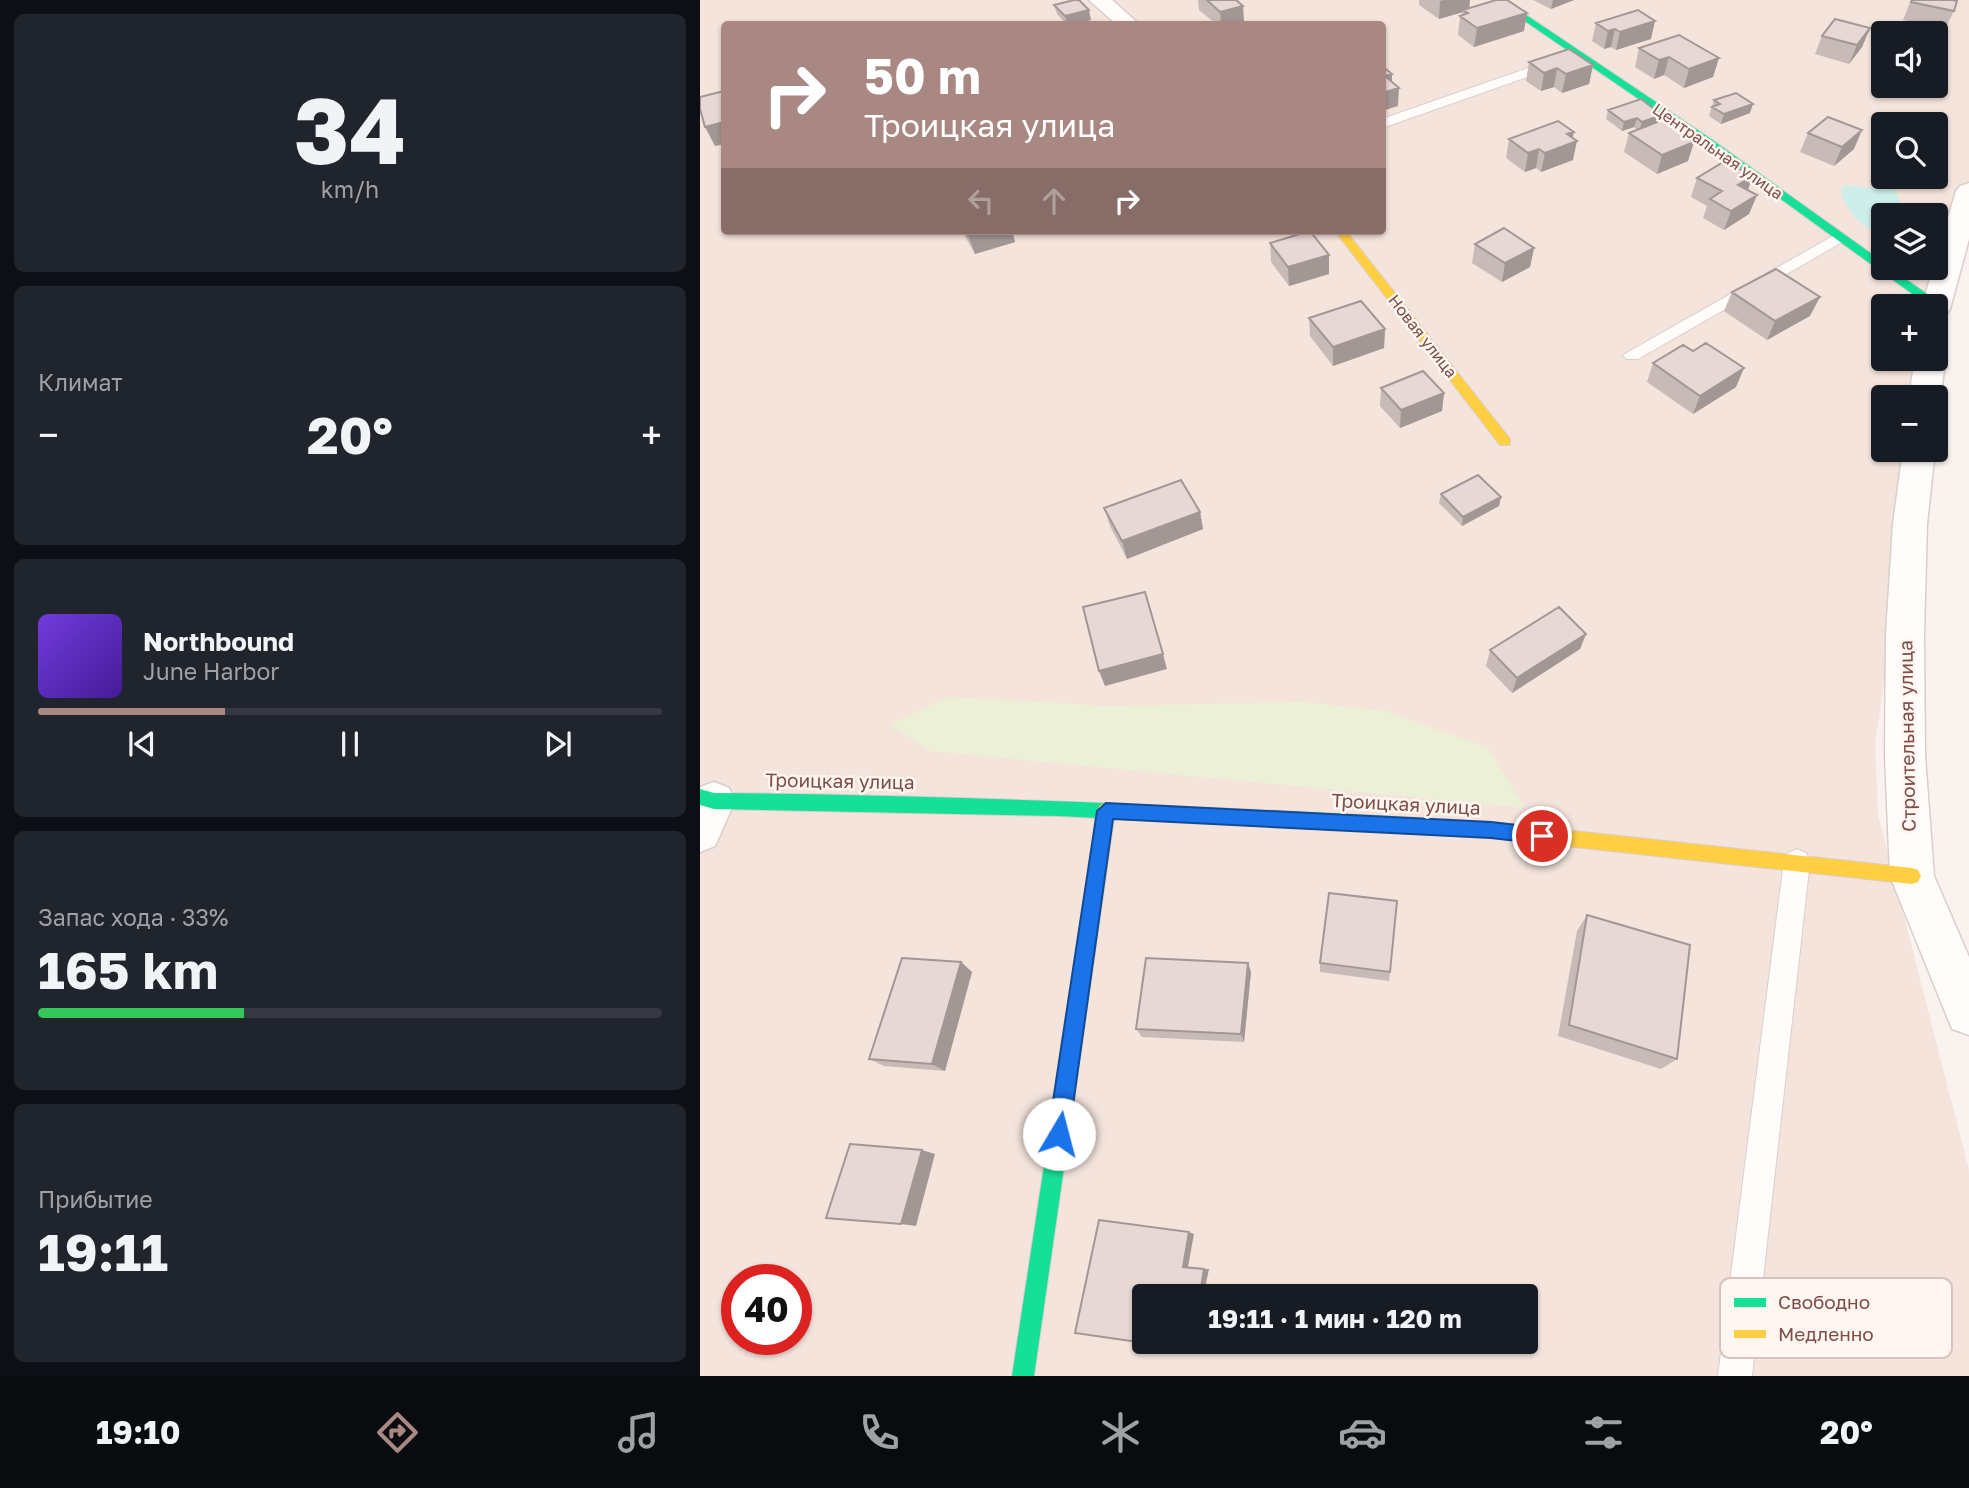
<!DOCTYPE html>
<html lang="ru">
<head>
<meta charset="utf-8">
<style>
  :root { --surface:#171b24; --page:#20242c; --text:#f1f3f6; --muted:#9ea1a6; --line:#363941; --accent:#a98782 }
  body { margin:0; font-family:"Golos Text",sans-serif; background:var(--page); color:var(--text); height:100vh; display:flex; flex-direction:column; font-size:26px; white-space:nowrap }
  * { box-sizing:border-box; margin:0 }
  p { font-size:23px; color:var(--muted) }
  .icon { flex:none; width:38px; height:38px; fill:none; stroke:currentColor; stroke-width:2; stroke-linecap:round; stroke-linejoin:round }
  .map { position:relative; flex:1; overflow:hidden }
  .details { display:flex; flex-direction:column; gap:14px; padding:14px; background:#0d0f14; width:700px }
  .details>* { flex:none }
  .banner { position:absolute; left:21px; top:21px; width:665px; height:214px; border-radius:7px; box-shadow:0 2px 5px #0004; background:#a98782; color:#fff; overflow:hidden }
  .fabs { position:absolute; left:1171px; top:21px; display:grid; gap:14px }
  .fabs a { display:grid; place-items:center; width:77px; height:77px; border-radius:7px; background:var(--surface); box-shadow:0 2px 5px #0004; font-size:35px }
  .speed { position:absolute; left:21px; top:1264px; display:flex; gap:14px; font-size:35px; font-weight:700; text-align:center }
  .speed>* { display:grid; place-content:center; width:91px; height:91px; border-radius:50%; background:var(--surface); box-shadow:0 2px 5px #0004; line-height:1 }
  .speed .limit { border:10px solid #d22; background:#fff; color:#111 }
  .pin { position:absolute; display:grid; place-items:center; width:60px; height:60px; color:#fff; margin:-30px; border:4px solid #fff; border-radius:50%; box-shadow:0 2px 7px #0007 }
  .me { position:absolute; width:77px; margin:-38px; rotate:8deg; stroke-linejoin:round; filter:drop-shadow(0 0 5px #0008) }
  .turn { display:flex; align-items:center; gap:24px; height:147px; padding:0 28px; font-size:32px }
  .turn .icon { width:91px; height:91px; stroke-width:2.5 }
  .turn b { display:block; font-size:49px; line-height:60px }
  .lanes { display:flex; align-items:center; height:66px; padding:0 28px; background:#0003; justify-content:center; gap:35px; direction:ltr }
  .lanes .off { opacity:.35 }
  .big { font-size:52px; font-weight:700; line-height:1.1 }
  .details .card { flex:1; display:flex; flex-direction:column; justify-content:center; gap:10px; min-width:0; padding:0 24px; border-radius:10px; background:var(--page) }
  .details .dial { align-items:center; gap:0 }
  .dial b { font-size:91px; line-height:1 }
  .song { display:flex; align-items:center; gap:21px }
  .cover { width:84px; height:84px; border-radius:10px; background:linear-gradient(135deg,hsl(260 70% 55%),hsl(260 70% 35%)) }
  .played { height:7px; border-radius:4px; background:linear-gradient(90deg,var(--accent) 30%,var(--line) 30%) }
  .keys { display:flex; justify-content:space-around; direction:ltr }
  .heat { display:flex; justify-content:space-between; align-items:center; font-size:38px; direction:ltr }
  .charge { height:10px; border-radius:5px; background:linear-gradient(90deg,#34c759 33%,var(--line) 0) }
  .trip { position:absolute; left:432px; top:1284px; width:406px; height:70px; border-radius:7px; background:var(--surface); box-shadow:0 2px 5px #0004; font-weight:700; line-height:70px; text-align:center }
  .dock { display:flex; height:112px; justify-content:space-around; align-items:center; background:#090b0e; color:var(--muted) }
  .dock .icon { width:49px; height:49px }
  .dock .on { color:var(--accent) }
  .dock b { font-size:32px; color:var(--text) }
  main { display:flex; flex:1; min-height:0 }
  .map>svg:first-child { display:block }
  .residential { fill:#f4e4dc; fill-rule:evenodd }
  .green { fill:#ecf0d7 }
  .water { fill:#cdeee9 }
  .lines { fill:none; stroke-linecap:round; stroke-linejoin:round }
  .lane-casing { stroke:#dacecb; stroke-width:2 }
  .street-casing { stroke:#dacecb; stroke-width:3 }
  .fast-casing { stroke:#dbcecb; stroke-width:2 }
  .slow-casing { stroke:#dbcecb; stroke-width:2 }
  .lane { fill:#fefdfc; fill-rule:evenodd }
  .street { fill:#fefdfc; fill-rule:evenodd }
  .fast { fill:#16e098; fill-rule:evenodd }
  .slow { fill:#ffcf43; fill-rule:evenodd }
  .wall { fill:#c7bab7 }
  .shaded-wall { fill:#a29795 }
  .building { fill:#e7d8d5; stroke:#a29795; stroke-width:2 }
  .route { fill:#1a73e8; stroke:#114b97; stroke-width:2 }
  .labels { text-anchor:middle; stroke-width:5; stroke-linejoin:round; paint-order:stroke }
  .far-street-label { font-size:16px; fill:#7d4e48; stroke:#fff6f1 }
  .street-label { font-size:19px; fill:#7d4e48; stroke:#fff6f1 }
  .key { fill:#fff6f1; stroke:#d8c4be; stroke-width:2 }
  .key-label { font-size:19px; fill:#7d4e48 }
</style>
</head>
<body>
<main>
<section class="details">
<div class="card dial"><b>34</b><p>km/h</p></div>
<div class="card"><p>Климат</p>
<div class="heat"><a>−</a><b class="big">20°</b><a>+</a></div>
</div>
<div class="card">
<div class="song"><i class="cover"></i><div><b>Northbound</b><p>June Harbor</p></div></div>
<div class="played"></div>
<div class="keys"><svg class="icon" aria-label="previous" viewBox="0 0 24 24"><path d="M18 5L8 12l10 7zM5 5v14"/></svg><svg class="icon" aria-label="pause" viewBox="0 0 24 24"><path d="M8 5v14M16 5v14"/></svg><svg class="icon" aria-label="next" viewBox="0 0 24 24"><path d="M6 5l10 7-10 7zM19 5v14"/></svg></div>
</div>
<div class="card"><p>Запас хода · 33%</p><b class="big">165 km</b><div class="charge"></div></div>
<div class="card"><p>Прибытие</p><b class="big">19:11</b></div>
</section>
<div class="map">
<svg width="1269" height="1376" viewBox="0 0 1269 1376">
  <rect width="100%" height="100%" fill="#faf2ee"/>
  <path class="residential" d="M0,0H1269V199L1230,397H1183V450H1220L1175,743L1178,815L1269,1170V1376H0ZM24,24H682V231H24ZM1183,33H1236V86H1183ZM1183,124H1236V177H1183ZM1183,215H1236V268H1183ZM1183,306H1236V359H1183ZM37,1279H96V1339H37ZM444,1297H826V1342H444Z"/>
  <path class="green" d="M248,697L406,706L604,702L684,711L787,747L825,808L230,751L191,725Z"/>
  <path class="water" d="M1145,185L1188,190L1193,186L1206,215H1183V235C1161,227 1147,213 1141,191Z"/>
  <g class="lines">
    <g class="lane-casing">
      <path id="lane" d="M854,59L861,63L859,66L682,128V119Z
        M1140,232L1148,237L1146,240L938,359H926L923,355Z
        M1097,849L1106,853L1110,861L1052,1376H1018L1084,861L1088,853Z"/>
    </g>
    <g class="street-casing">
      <path id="street" d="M389,0H412L439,24H416Z
        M1269,183V239L1250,309L1246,315L1236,318V306H1222L1256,191L1260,186Z
        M1236,351L1245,359L1241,397L1236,405V397H1209L1215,359H1236Z
        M1203,450H1235L1227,524L1224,634L1225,756L1234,876L1269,957V1035L1252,1029L1190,876L1185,756L1186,634L1193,524Z
        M14,782L29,788L35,801L15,846L0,852V787Z"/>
    </g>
    <g class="fast-casing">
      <path id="fast" d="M794,0H804L1011,139L1183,262V268H1190L1240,303V309L1229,306L1003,143Z
        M0,789L14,793C244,795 473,805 703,817L709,819L712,825L709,831L703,833L358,816L14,809L0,805Z
        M392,901L398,904L401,910L334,1376H312L383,910L386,904Z"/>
    </g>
    <g class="slow-casing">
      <path id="slow" d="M635,231H646L810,439V445H800Z
        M406,803L412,805L415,811L401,910L398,916L392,919L386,916L383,910L397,811L400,805Z
        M703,817L791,822L1212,868L1218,870L1221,876L1218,882L1212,884L791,838L703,833L697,831L694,825L697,819Z"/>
    </g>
    <use href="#lane" class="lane"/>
    <use href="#street" class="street"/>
    <use href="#fast" class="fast"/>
    <use href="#slow" class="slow"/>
  </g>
  <path class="wall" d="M498,0H536L543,6L544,24H516L499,10Z
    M719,0H770L769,8L824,31L774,47L758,35L760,16H762L763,12L739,19L719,5Z
    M833,0H874L851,9Z
    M1211,0H1253L1254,11L1245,29L1203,20Z
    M354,5L391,20L371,24H366L357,14Z
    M896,23L951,39L916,50L911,47L904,49L892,41Z
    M1170,28L1162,47L1149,64L1115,54L1122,36Z
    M939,48L1019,58L1013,77L984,88L964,75L954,79L935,67Z
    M829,62L893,65L889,84L862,93L854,87L841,91L826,81Z
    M1189,86H1221L1213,98L1187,90Z
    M1014,100L1050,113L1021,124L1009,116Z
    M908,110L961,120L994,142L988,161L957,174L924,152L929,133L937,130L934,127L922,131L906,119Z
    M874,132L872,138L873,160L841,172L836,168L825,172L806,158L809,139Z
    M1108,133L1154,149L1134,166L1100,152Z
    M997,178L1048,190L1057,195L1049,214L1024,230L1003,218L1007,206L991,197Z
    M262,231H312L315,242L275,254Z
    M570,243L629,255V274L589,286L571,262Z
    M775,244L834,248L830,267L802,282L772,263Z
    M1032,292L1110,316L1067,340L1024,311Z
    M609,318L685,329L684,348L633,366L610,336Z
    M953,363L1036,387L993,414L947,382Z
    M681,388L744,393L742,411L700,428L680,406Z
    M741,494L801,497L799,506L762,526L739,503Z
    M404,508L500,512L503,529L427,559L410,526Z
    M886,634L880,649L812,693L786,666L790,650Z
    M887,915L977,1059L961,1069L858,1036L877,931Z
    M261,962L272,972L245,1071L184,1066L169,1059Z
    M620,963L690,972L689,981L620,972Z
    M551,972L544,1042L442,1037L436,1029Z"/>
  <path class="shaded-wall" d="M744,0H770L769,10H763V12L739,19L740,1Z
    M853,0H874L851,9Z
    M543,6L544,24H521L520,12Z
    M389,10L391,20L371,24H367L365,16Z
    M827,13L824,31L774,47L777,28Z
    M955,21L951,39L916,50L920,32Z
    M1170,28L1162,47L1149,64L1157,45Z
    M915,29L911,47L904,49L908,31Z
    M969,57L964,75L954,79L959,60Z
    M1019,58L1013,77L984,88L989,69Z
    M893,65L889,84L862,93L866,74Z
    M857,68L854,87L841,91L844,73Z
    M692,74V90L699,88L698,106L682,111V93L685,76Z
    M1053,104L1050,113L1021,124L1024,114Z
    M962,115L960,124L939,131L942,122Z
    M937,118L934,127L922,131L924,122Z
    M24,122V144L15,146L5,127Z
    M992,130L988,144L994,142L988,161L957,174L962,155L981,134Z
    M1162,130L1154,149L1134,166L1142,147Z
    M874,132L871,143L877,141L873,160L841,172L845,153L867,134Z
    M839,149L836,168L825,172L828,153Z
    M1053,176L1046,195L1038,185Z
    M1057,195L1049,214L1024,230L1031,211Z
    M282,231H312L315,242L275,254L268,235Z
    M834,248L830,267L802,282L805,263Z
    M629,255V274L589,286L588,267Z
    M1120,297L1110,316L1067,340L1075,321Z
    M685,329L684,348L633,366V347Z
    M1044,368L1036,387L993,414L1000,396Z
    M744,393L742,411L700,428L701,410Z
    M801,497L799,506L762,526L763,517Z
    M500,512L503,529L427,559L422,541Z
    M886,634L880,649L812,693L817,678Z
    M463,654L467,669L405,686L399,671Z
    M261,962L272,972L245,1071L232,1064Z
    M548,963L551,972L544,1042L541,1034Z
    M222,1150L235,1154L216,1226L201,1224Z
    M489,1232L494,1234L488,1267H483Z
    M504,1269H509L504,1293H500Z
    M475,1288L473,1297H468L469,1289Z"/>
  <path class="building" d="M374,0H379L389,10L365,16L354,5Z
    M507,0H536L543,6L520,12Z
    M796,0H807L827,13L777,28L760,16L768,13L763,10Z
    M1212,0H1253L1257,1L1254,11L1211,2Z
    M938,10L955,21L920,32L915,29L908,31L896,23Z
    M1135,19L1170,28L1157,45L1122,36Z
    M979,35L1019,58L989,69L969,57L959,60L939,48Z
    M869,49L893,65L866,74L857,68L844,73L829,62Z
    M682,66L692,74L685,76L699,88L682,93Z
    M24,91V122L5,127L0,109V97Z
    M1036,93L1053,104L1024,114L1012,107L1020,104L1014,100Z
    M941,99L962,115L942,122L937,118L924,122L908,110Z
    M970,117L992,130L981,134L994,142L962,155L929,133Z
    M1128,117L1162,130L1142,147L1108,133Z
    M858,121L874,132L867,134L877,141L845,153L839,149L828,153L809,139Z
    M1025,161L1053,176L1038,185L1057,195L1031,211L1010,199L1022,191L997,178Z
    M804,228L834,248L805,263L775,244Z
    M266,231H282L268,235Z
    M610,231L629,255L588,267L570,243Z
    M1076,269L1120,297L1075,321L1032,292Z
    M661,301L685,329L633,347L609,318Z
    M1006,343L1044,368L1000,396L953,363L983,345L993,351Z
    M723,371L744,393L701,410L681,388Z
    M778,475L801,497L763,517L741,494Z
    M481,480L500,512L422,541L404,508Z
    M445,592L463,654L399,671L383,607Z
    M859,607L886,634L817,678L790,650Z
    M629,893L697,901L690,972L620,963Z
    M887,915L990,945L977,1059L869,1025Z
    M202,958L261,962L232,1064L169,1059Z
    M446,958L548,963L541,1034L436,1029Z
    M150,1144L222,1150L201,1224L126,1218Z
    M399,1220L489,1232L483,1267L504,1269L500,1293L469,1289L468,1297H444V1342H459V1345L375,1333Z"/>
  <path class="route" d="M406,803L791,822L842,828L849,830L851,836L849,842L842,844L791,838L413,819L369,1134L366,1141L359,1144L351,1141L348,1134L397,811Z"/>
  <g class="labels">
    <g class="far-street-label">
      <text transform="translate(1018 151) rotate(35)" y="6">Центральная улица</text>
      <text transform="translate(723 336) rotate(52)" y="6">Новая улица</text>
    </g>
    <g class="street-label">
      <text transform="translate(1207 736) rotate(-91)" y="7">Строительная улица</text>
      <text transform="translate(140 781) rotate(1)" y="7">Троицкая улица</text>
      <text transform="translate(706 804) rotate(3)" y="7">Троицкая улица</text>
    </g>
  </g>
  <rect x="1020" y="1278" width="232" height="80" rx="10" class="key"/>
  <rect x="1034" y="1298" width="32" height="9" fill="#16e098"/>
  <rect x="1034" y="1330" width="32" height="8" fill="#ffcf43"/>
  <g class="key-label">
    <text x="1078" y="1309">Свободно</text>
    <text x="1078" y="1341">Медленно</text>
  </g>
</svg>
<div class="fabs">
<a><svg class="icon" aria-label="sound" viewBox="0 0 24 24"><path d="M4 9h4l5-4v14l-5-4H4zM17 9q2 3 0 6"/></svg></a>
<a><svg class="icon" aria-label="search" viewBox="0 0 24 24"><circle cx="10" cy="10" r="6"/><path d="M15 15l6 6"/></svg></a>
<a><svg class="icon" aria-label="layers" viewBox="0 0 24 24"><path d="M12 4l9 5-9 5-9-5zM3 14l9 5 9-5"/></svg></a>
<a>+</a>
<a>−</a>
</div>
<div class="speed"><div class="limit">40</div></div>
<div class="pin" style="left:842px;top:836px;background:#d93025"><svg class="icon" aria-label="arrive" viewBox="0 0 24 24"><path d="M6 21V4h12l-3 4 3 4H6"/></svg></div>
<svg class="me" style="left:359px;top:1134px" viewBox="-20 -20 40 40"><circle r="19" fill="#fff"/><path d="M0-13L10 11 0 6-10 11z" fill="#1a73e8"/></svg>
<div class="trip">19:11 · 1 мин · 120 m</div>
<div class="banner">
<div class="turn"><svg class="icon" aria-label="right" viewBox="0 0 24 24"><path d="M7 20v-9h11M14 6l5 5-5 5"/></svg><div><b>50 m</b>Троицкая улица</div></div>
<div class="lanes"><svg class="icon off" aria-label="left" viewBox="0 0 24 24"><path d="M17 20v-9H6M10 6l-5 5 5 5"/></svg><svg class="icon off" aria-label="ahead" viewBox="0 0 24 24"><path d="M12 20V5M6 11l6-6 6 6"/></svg><svg class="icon" aria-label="right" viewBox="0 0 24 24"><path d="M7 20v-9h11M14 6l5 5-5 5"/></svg></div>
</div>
</div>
</main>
<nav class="dock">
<b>19:10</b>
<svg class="icon on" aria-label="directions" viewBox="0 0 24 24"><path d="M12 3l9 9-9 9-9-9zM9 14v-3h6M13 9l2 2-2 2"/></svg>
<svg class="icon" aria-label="music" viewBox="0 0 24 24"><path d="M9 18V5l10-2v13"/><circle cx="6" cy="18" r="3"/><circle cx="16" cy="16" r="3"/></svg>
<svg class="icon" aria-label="phone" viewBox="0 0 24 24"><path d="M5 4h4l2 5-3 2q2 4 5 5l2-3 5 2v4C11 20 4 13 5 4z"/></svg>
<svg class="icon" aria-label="climate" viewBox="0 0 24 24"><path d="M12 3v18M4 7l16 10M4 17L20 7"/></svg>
<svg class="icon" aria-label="car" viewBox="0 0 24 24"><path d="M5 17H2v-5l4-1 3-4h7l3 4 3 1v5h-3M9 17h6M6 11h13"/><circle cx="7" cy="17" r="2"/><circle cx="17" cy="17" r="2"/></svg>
<svg class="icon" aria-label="filters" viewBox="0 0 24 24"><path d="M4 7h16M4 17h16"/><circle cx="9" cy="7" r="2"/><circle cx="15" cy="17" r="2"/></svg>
<b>20°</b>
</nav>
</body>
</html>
